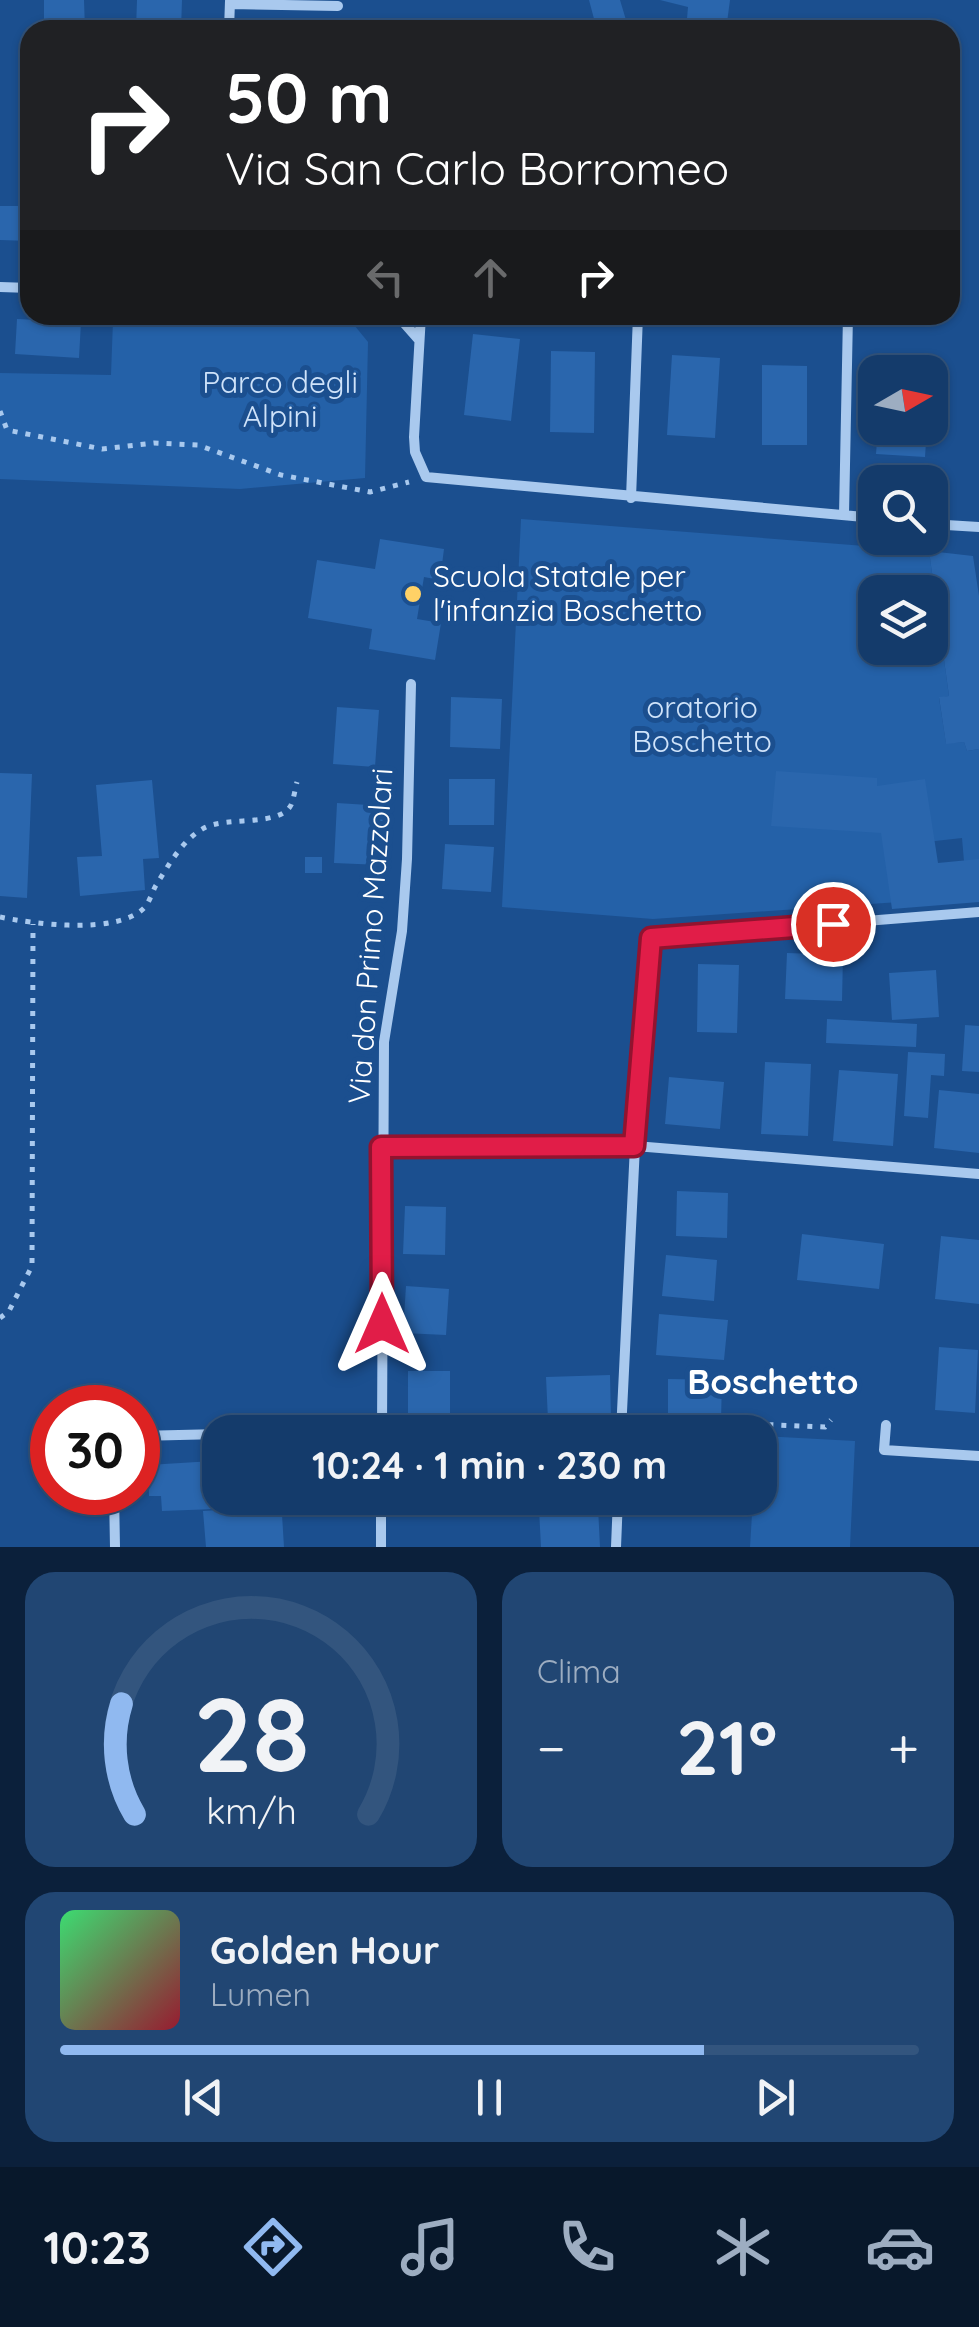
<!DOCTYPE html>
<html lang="it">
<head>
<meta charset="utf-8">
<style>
  :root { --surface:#143b6b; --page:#214673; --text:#f1f3f6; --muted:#9dadc1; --line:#33557e; --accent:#90b9f0 }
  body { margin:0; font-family:Quicksand,sans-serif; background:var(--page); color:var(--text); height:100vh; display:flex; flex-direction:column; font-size:38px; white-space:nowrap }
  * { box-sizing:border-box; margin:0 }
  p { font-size:32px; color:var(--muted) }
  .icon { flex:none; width:55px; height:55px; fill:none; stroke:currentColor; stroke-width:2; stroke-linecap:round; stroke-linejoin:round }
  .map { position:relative; height:1547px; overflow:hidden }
  .drawer { display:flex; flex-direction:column; gap:25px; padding:25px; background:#0b203b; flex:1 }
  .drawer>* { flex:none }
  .hud { position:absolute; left:20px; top:20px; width:940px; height:305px; border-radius:30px; box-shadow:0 2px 8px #0004,0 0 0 2px var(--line); background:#202124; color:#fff; overflow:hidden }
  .needle { width:65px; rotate:81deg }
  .controls { position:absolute; left:858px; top:355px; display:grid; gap:20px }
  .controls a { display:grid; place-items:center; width:90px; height:90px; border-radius:20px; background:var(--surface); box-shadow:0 2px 8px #0004,0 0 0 2px var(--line); font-size:50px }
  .speed { position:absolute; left:30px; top:1385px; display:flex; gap:20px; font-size:50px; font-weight:700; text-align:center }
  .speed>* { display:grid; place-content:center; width:130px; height:130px; border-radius:50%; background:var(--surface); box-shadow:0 2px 8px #0004,0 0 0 2px var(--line); line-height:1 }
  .speed .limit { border:15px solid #d22; background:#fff; color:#111 }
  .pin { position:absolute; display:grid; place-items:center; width:85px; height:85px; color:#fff; margin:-42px; border:5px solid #fff; border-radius:50%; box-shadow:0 2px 10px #0007 }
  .me { position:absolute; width:110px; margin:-55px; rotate:0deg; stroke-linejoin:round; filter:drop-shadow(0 0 8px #0008) }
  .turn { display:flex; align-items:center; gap:35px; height:210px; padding:0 40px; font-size:45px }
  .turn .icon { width:130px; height:130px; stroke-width:2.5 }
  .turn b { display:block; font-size:70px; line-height:85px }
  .lanes { display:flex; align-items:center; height:95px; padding:0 40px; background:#0003; justify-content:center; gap:50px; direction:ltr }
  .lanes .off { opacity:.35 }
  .big { font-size:75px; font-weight:700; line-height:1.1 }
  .drawer .card { flex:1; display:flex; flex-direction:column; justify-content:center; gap:15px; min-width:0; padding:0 35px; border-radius:30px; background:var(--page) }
  .drawer .dial { align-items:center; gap:0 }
  .dial svg { height:260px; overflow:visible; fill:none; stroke:var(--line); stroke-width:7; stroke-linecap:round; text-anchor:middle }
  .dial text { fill:var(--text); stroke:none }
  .song { display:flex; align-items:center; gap:30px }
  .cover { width:120px; height:120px; border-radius:15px; background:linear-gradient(135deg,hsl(140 70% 55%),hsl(350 70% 35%)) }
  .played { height:10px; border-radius:5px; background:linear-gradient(90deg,var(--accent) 75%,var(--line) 75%) }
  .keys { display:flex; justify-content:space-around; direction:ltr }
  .heat { display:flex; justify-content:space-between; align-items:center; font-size:55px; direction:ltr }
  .drawer .tiles { flex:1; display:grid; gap:25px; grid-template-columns:1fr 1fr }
  .card:last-child { grid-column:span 2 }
  .trip { position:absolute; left:202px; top:1415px; width:575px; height:100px; border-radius:30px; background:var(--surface); box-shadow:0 2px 8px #0004,0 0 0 2px var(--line); font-weight:700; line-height:100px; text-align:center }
  .menu { display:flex; height:160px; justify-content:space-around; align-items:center; background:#08182b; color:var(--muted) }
  .menu .icon { width:70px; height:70px }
  .menu .current { color:var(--accent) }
  .menu b { font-size:45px; color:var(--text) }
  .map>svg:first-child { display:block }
  .green { fill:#2461a8; fill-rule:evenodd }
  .building { fill:#2a66ad }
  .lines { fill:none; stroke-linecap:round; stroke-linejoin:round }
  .path { stroke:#a9c9ee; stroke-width:5; stroke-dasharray:5 8; stroke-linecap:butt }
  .street { stroke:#a9c9ee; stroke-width:10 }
  .route-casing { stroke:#92132f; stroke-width:25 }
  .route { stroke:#e11d48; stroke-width:18 }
  .poi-dot { fill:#ffd166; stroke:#1b4f8f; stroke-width:4 }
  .labels { text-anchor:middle; stroke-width:10; stroke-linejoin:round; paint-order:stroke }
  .park-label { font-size:30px; fill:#cfe3fa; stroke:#1b4f8f }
  .poi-label { font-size:30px; fill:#fff; stroke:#1b4f8f; text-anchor:start }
  .street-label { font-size:30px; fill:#fff; stroke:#1b4f8f }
  .quarter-label { font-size:35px; font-weight:bold; fill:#fff; stroke:#1b4f8f }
</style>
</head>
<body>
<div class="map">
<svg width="979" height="1547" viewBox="0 0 979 1547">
  <rect width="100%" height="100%" fill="#1b4f8f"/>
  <path class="green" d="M250,315H321L350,320L368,342L365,478L240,489L0,479V373L111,375L113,320L248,322Z
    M521,519L929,551L949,696L939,698L946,743L964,742L967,751L979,749V889L966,885L962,838L917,843L899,902L653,919L502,907ZM875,592H930V648H875Z
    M760,1436L855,1441L850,1547H750L753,1498H760Z"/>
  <path class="building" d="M44,0H84L85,30H44Z
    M137,0H182L181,30H136Z
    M589,0H620L629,30H597Z
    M660,0H730L726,30H686L688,7Z
    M356,21L396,25V30H355Z
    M0,206H30V241L0,240Z
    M891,315H931L930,327L890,324Z
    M17,319L81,322L79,358L15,354Z
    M473,334L520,339L511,421L464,415Z
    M551,351L595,352L594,433L550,432Z
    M672,355L720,358L715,438L667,435Z
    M762,365L807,366V445H762Z
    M878,428H927L925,457L876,454Z
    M380,539L444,549L440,580L424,577L417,619L441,623L435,660L369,649L372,629L308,618L317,560L375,569Z
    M929,551L973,556L979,596V749L967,751L964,742L946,744L939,697L949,696Z
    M451,697L502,699L500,749L450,747Z
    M337,707L379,710L375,767L333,764Z
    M776,771L877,778V786L925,779L938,863L979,859V902L892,909L881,833L771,826Z
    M0,773L32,774L27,898L0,896Z
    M449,779H495L494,825H449Z
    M152,780L159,858L143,859L145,890L80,896L77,857L102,856L96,785Z
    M337,803L384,806L381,865L334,863Z
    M445,844L494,847L491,892L442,889Z
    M305,857H322V873H305Z
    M787,953L843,955L842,1001L785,999Z
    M698,964L739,965L737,1033L697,1032Z
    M936,970L939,1017L892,1020L889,973Z
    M827,1019L917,1024L916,1047L826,1043Z
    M965,1025L979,1026V1072L962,1071Z
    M908,1052L945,1054L944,1076L931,1075L928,1118L904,1116Z
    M765,1062L811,1064L808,1136L761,1134Z
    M839,1070L898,1074L893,1146L833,1141Z
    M669,1077L724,1082L720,1129L665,1124Z
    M939,1090L979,1094V1153L934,1148Z
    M677,1191L728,1193L727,1238L676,1236Z
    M405,1206L446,1207L445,1255L403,1254Z
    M802,1234L884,1244L879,1289L797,1280Z
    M941,1236L979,1240V1304L935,1299Z
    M666,1255L717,1260L714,1301L662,1296Z
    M406,1286L449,1289L446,1335L403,1333Z
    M659,1314L728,1320L724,1360L656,1355Z
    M939,1347L978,1350L975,1413L935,1410Z
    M408,1371H450V1419H408Z
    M610,1375L611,1418L548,1420L546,1377Z
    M668,1379L722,1380L721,1420L668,1419Z
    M213,1461L215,1509L162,1511L161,1496H149L148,1465Z
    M259,1498H281L284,1547H206L203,1511L260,1507Z
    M308,1498H367V1504L308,1505Z
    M408,1498H449L450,1508L408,1509Z
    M598,1507L600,1547H541L539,1509Z"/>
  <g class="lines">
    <path class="path" d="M0,411L7,430L102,449L154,443L198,445L281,475L370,492L409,482
      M0,917C34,924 117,935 144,908C149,903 152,893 155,887C168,866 182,840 204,828C227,816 280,827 291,805C294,798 295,789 297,782
      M0,1318L9,1311L32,1266L33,924
      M746,1432L753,1424L825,1427L831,1420"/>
    <path class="street" d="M230,4L338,6
      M229,30L230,1
      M0,287L30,288
      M397,315L419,340
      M421,315L414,437L415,452L426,477L875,518
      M631,498L638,315
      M844,515L848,315
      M930,524L979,527
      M381,1147L635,1146L979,1174
      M886,1425L884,1450L979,1456
      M274,1432L382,1430
      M382,1432L384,1042L402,931L407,859L411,684
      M621,1432L635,1146L651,938L979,912
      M138,1436L220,1434
      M114,1492L115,1547
      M381,1547V1498
      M616,1547L618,1498"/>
  </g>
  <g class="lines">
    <g class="route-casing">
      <path id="route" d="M382,1324L381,1147L634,1146L651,938L833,924"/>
    </g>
    <use href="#route" class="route"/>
  </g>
  <circle class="poi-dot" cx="413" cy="594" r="10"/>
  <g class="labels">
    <g class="park-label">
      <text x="280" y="393">Parco degli<tspan x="280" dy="34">Alpini</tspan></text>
      <text x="702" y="718">oratorio<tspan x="702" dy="34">Boschetto</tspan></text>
    </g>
    <g class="poi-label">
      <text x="433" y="587">Scuola Statale per<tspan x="433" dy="34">l'infanzia Boschetto</tspan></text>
    </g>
    <g class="street-label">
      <text transform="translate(371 936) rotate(-86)" y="10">Via don Primo Mazzolari</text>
    </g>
    <g class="quarter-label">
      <text x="773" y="1394">Boschetto</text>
    </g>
  </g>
</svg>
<div class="controls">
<a><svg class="needle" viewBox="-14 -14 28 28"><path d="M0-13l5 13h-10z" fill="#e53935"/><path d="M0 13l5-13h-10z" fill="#9dadc1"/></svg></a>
<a><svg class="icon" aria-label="search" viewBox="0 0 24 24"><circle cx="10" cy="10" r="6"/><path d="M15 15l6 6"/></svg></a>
<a><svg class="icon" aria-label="layers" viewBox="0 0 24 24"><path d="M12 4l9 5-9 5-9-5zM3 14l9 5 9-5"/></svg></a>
</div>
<div class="speed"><div class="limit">30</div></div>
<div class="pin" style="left:833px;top:924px;background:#d93025"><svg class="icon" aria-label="arrive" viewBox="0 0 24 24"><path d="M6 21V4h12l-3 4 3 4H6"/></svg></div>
<svg class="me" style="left:382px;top:1324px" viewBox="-20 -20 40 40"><path d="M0-17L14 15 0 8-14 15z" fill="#e11d48" stroke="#fff" stroke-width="4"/></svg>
<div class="trip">10:24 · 1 min · 230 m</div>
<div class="hud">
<div class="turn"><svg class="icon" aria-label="right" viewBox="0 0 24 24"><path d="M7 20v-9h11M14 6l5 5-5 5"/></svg><div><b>50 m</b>Via San Carlo Borromeo</div></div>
<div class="lanes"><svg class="icon off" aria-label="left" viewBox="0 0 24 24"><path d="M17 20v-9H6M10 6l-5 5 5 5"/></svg><svg class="icon off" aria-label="ahead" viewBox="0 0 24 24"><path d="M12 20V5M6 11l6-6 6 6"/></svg><svg class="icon" aria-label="right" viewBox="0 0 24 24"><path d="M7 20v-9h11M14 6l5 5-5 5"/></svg></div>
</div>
</div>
<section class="drawer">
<div class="tiles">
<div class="card dial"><svg viewBox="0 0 100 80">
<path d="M14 69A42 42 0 1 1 86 69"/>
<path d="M14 69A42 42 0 0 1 10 35" stroke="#90b9f0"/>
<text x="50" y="56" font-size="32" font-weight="700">28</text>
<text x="50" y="72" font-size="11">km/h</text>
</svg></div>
<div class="card"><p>Clima</p>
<div class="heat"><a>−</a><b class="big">21°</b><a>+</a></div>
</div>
<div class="card">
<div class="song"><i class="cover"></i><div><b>Golden Hour</b><p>Lumen</p></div></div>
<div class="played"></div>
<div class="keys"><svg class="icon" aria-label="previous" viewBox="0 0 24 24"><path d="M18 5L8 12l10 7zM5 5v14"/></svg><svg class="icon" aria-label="pause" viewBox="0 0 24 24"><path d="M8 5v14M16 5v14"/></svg><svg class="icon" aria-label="next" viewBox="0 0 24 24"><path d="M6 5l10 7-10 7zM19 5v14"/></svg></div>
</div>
</div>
</section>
<nav class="menu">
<b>10:23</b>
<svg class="icon current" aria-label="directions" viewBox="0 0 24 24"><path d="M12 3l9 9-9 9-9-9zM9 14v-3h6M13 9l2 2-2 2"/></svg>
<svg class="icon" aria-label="music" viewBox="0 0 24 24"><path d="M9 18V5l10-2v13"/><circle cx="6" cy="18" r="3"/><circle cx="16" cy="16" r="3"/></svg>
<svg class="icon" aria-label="phone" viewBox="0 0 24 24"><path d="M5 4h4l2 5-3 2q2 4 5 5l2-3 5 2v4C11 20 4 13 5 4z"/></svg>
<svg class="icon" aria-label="climate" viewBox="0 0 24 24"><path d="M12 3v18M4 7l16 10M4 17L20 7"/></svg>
<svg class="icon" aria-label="car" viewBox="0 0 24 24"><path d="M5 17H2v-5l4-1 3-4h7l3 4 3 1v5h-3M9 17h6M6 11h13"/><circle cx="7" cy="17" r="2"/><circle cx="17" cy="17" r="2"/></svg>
</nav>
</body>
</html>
